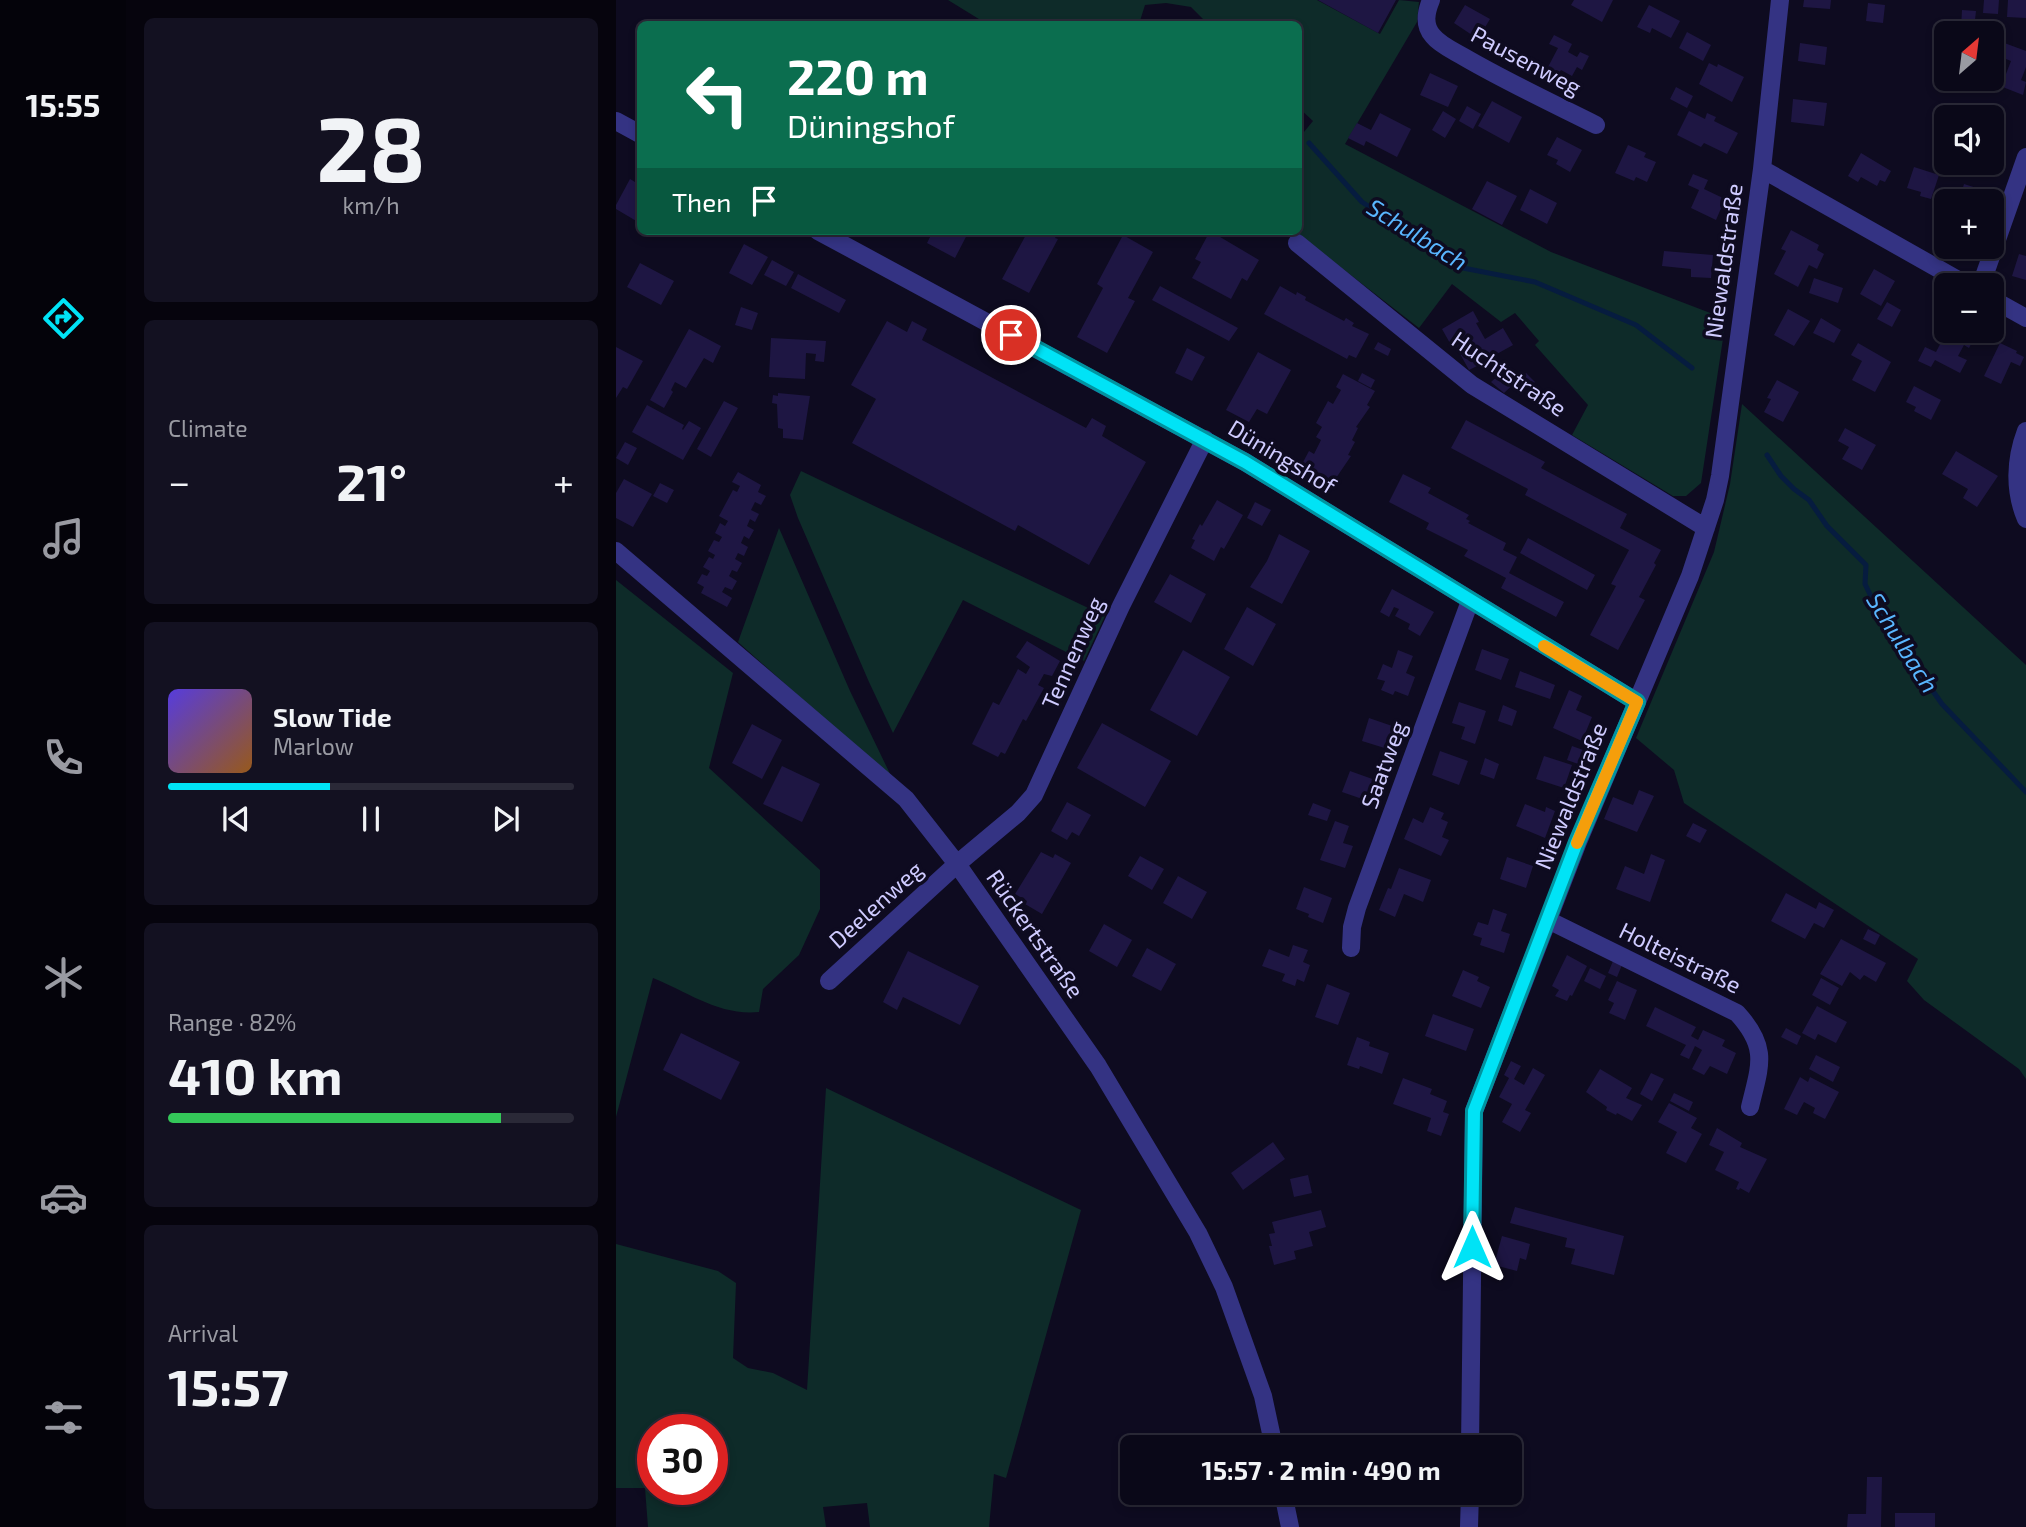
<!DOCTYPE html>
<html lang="en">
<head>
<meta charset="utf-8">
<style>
  :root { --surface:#0a0818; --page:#131121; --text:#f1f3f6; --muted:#999aa2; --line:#2a2937; --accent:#00e3f6 }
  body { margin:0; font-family:"Exo 2",sans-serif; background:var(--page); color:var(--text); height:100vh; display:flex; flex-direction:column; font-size:26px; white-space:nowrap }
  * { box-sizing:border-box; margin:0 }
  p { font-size:23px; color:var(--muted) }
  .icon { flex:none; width:38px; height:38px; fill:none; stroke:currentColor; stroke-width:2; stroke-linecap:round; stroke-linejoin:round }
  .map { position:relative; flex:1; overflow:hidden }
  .sheet { display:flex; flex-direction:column; gap:18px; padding:18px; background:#06040d; width:490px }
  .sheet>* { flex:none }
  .hud { position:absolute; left:21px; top:21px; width:665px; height:214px; border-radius:10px; box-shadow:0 4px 10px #0003,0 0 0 2px var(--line); background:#0b6e4f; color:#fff; overflow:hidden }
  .needle { width:46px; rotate:28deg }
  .tools { position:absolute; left:1318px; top:21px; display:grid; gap:14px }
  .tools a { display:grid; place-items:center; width:70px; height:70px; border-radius:10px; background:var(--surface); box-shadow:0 4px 10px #0003,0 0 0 2px var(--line); font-size:35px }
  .speed { position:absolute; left:21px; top:1414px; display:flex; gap:14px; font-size:35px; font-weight:700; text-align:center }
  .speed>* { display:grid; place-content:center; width:91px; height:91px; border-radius:50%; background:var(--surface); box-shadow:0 4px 10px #0003,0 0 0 2px var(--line); line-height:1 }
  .speed .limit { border:10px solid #d22; background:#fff; color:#111 }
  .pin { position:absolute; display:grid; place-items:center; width:60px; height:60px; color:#fff; margin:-30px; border:4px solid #fff; border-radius:50%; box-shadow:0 2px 7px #0007 }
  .me { position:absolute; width:77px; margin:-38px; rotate:0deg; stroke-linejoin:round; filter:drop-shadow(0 0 5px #0008) }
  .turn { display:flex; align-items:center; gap:24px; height:147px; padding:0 35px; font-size:32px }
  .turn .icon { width:91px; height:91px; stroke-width:2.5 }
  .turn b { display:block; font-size:49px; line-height:60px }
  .then { display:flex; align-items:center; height:66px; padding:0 35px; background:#0003; gap:14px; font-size:26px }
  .big { font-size:52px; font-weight:700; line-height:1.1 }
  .sheet .tile { flex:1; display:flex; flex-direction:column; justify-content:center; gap:10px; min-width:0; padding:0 24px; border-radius:10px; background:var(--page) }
  .sheet .dial { align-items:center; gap:0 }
  .dial b { font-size:91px; line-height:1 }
  .song { display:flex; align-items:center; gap:21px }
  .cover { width:84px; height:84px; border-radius:10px; background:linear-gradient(135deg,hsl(250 70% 55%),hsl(30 70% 35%)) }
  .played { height:7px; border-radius:4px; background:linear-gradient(90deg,var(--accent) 40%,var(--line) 40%) }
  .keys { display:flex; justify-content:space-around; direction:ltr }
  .heat { display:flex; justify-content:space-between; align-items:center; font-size:38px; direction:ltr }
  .charge { height:10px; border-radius:5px; background:linear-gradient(90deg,#34c759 82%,var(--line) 0) }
  .trip { position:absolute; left:504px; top:1435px; width:402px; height:70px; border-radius:10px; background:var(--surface); box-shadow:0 4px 10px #0003,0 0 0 2px var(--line); font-weight:700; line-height:70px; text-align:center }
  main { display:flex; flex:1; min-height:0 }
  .tabs { display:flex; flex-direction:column; width:126px; justify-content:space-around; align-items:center; background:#04030a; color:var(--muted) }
  .tabs .icon { width:49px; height:49px }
  .tabs .selected { color:var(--accent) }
  .tabs b { font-size:32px; color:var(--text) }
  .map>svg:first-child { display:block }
  .green { fill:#0e2b29; fill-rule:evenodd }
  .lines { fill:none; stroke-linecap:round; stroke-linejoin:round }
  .stream { stroke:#061c3f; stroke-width:5 }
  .building { fill:#1e1643 }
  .minor { stroke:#343383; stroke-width:18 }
  .route-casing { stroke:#0094a0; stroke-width:18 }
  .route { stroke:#00e3f6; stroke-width:12 }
  .slow { stroke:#f59e0b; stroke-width:12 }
  .labels { text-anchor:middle; stroke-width:7; stroke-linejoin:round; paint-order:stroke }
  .street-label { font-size:23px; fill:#cfcbff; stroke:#0e0b20 }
  .water-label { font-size:24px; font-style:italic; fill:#59b6ff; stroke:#0e0b20 }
</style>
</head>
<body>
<main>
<nav class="tabs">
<b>15:55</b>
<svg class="icon selected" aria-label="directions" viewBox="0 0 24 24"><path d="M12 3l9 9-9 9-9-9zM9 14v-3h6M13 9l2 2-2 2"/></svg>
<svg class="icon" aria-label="music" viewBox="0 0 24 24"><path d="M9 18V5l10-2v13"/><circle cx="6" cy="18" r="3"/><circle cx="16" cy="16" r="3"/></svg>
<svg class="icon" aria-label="phone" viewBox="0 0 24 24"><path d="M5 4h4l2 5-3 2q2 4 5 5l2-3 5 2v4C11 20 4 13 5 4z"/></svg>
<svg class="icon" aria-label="climate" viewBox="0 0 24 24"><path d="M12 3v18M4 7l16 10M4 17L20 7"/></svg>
<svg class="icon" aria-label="car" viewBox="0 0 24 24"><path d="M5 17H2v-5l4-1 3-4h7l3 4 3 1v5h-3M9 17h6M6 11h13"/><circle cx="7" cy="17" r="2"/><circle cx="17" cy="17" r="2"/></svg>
<svg class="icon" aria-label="filters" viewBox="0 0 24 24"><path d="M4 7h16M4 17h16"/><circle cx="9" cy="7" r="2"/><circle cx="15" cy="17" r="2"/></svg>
</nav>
<section class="sheet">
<div class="tile dial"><b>28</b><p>km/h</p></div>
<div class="tile"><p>Climate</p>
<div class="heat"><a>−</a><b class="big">21°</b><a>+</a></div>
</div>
<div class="tile">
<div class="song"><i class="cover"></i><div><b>Slow Tide</b><p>Marlow</p></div></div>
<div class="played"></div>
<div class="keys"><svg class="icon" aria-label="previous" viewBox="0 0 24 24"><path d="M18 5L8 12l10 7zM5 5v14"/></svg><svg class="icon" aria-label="pause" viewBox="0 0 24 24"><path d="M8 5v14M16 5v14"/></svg><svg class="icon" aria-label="next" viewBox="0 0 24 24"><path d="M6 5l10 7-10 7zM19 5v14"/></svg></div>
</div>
<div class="tile"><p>Range · 82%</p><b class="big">410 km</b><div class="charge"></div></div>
<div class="tile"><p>Arrival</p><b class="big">15:57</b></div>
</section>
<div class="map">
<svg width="1410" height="1527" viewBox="0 0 1410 1527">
  <rect width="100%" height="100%" fill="#0e0b20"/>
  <path class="green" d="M332,0H701L764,34L783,0L803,2L801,22L729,144L935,252L1110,319L1085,483L1070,496H1057L956,435L972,405L919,345L923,341L899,313L885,322L836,284L803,328L678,231H682L683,138L697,121L683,108L682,24H592L575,7L550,3L529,5L523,24H371Z
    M1126,404L1410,665V1079L1403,1069L1308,1000L1291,981L1302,959L1068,803L1058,770L1020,738L1098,552L1114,484Z
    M185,471L489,616L468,661L347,600L277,733L253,682L182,518L174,495Z
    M163,528L234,691L277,780L122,642Z
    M0,580L117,673L93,768L204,870V909L183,955L147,989L143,1012C103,1016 72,992 37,978L0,1117Z
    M210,1088L465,1210L390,1478L378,1474L373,1527H254L251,1503L207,1507L210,1527H32L29,1488H0V1244L102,1271L120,1283L117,1358L132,1368L157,1373L191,1390ZM37,1430H96V1489H37Z"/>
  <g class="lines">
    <path class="stream" d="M693,143L746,202L847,268L919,282L1020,325L1076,368
      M1151,455L1165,476L1178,489L1193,500L1211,526L1250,565L1249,584L1265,617L1326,704L1410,792"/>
  </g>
  <path class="building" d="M702,0H780L762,33Z
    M958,0H997L986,22L955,5Z
    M1188,0H1215L1214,9L1187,7Z
    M1368,0H1383L1382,14L1367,13Z
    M1392,0H1410V18L1391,17Z
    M1252,3L1269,5L1267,23L1250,21Z
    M849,5L874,19L862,39L838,23Z
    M1033,5L1064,21L1055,38L1036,28L1034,33L1021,27Z
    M1346,10L1360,11L1358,29L1345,28Z
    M1071,32L1095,45L1087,61L1063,48Z
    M938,35L956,44L952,52L961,57L964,52L973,56L966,70L961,67L956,76L945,70L943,73L932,67L942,48L933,44Z
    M1383,41L1410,51V67L1405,80L1410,82L1407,95L1374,82L1379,70L1390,74L1395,61L1377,54Z
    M1184,43L1211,47L1209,65L1182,61Z
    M1093,63L1101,67L1102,64L1128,77L1116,102L1083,84Z
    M814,73L842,86L832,107L804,95Z
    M1060,87L1077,96L1071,108L1054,99Z
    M1177,99L1211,103L1208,126L1175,122Z
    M876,101L906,117L893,143L862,126Z
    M1362,105L1390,116L1381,138L1376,136V117H1357Z
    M851,106L865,114L857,129L843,121Z
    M827,111L840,119L829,138L816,130Z
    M1073,111L1089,119L1091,113L1100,117L1098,121L1122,133L1111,154L1088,143L1085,147L1061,135Z
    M764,113L795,129L781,157L750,141L748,146L732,138L741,123L755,130Z
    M941,137L966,150L954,172L940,164L942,160L931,155Z
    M1376,140L1387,145L1381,160L1376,158Z
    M1012,145L1030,153L1028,157L1040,162L1031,182L1020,177L1018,181L999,173Z
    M1245,153L1275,171L1269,182L1264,180L1261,186L1245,177L1242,182L1232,176Z
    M1298,167L1323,175L1315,199L1304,196L1305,192L1291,188Z
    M1077,174L1092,180L1088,189L1109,199L1100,220L1075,208L1083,190L1072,185Z
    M14,179L24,185V218L22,222L0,209V205Z
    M871,181L901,196L886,225L856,209Z
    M1348,184L1373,192L1370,201H1343Z
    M914,189L941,203L931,224L904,210Z
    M1175,230L1203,245L1201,250L1208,254L1201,269L1193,265L1182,287L1158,274L1170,251L1165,249Z
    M317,231H353L339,258L311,243Z
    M412,231H443L439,238L442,239L413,293L386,279Z
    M594,231L643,260L631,281L626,278L615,299L576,278L585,262L579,259Z
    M507,235L537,252L512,298L519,301L491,353L461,337L487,288L481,284Z
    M128,244L152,257L136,285L113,273Z
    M1048,251L1097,255L1095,278L1075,277V269L1046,266Z
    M1403,254L1410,256V280L1396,276Z
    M156,260L178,272L170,286L148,275Z
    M24,263L58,281L45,305L11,287Z
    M1258,269L1279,281L1265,306L1244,294Z
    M182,274L230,300L223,313L175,288Z
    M1198,278L1227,288L1222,303L1193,293Z
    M544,286L622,328L613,341L536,300Z
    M664,286L680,295L681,292L690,297L689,300L728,321L730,318L738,323L736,326L753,334L740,358L733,355L731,359L648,314Z
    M1271,302L1285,310L1276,327L1261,319Z
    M125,307L142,313L136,330L119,325Z
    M1172,309L1194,321L1178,346L1158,335Z
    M857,311L863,322L860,323L869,339L887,328L897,345L870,360L866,353L859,357L863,365L853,370L838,343L835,345L826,329Z
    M1205,318L1225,330L1218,343L1197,333Z
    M271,321L291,332L296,321L311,329L306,340L470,428L476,418L490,426L486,436L530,462L473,565L402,525L399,531L236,443L260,399L235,385Z
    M73,329L105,346L97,363L88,358L70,388L59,382L55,390L57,392L48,408L34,400Z
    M1331,331H1355L1351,337L1357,340L1353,348L1348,345L1342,356L1351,360L1344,373L1319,360L1315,367L1302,361L1309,347L1320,352Z
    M155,338L210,341L208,362L199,361L200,354L190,353L189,379L153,377Z
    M762,342L775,349L772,356L758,349Z
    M1242,343L1275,362L1259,392L1236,380L1246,361L1235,355Z
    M1384,343L1401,351L1400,353L1408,357L1404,366L1395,362L1385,384L1368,376Z
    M0,347L27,361L11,389L7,387L0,398Z
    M571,348L589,357L576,381L559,373Z
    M642,352L675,370L651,414L641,409L633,422L610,410Z
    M893,366L904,378L888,393L875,382Z
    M746,373L759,380L755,388L742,381Z
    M910,373L919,382L913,387L904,378Z
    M727,374L759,391L751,405L754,407L740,427L742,428L736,440L739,442L732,455L735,456L718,481L686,464L693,451L698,454L705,440L700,437L706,427L700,423L712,401L717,404L725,390L720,387Z
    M1161,380L1183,392L1167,422L1148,412L1155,399L1151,398Z
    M1298,386L1325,400L1315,420L1298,411L1300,407L1290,402Z
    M162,393L194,396L187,440L167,438V429L162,428L161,404L156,403L157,395L162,396Z
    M108,401L122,408L95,457L81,449Z
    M31,405L68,425L66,429L67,430L73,421L85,428L67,460L16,432Z
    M850,420L929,462L925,468L1011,514L1004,528L1045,550L1038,563L1040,565L1023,597L1029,600L1002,650L974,635L1000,586L995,584L1013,550L909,495L912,489L835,448Z
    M1229,428L1260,445L1246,470L1226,459L1233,447L1222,441Z
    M9,442L21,448L12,465L0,458Z
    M1340,451L1382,476L1361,507L1347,498L1352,489L1326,474Z
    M122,472L145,485L142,492L150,496L145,505L139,502L135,510L143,514L139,522L134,519L131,526L138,530L133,539L128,536L125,543L132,547L128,556L122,553L119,559L126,563L121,572L116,570L113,576L121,581L116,590L109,587L106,592L116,598L111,607L85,593L88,587L81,583L86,574L91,576L94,571L87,567L93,557L97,559L99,555L92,551L98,540L103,542L106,537L99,533L104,523L109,526L112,521L103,516L117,490L121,492L124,486L116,482Z
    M787,474L815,488L812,493L853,515L850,519L854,521L852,523L890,543L887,550L901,557L893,573L948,602L940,617L885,588L890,578L848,556L852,550L810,529L813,523L773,502Z
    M8,479L36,494L17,527L0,518V493Z
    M44,483L58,490L51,503L37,496Z
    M601,500L627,515L608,549L605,547L598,561L575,548L579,540L576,539L584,524L586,526Z
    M639,502L655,510L646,526L631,518Z
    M663,534L694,551L666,604L634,587L651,561Z
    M912,538L979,575L971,590L904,553Z
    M554,574L590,594L575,623L538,602Z
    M776,589L818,612L804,636L792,629L794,624L779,616L783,609L778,607L773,617L764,612Z
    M631,607L660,624L637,666L608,649Z
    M411,641L444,661L436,676L428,674L422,685L428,688L410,721L407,719L389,754L385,752L382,757L356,744L377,702L383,705L402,669L410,674L414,667L400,657Z
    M866,649L893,659L885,680L859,670Z
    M567,650L614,677L581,736L534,710Z
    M782,650L797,656L790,673L799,677L792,696L779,691L777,695L765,690L769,681L761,679L767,664L776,668Z
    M904,671L939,685L934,699L899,687Z
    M953,690L966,696L960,710L976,717L966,741L937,728Z
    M843,702L870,711L859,744L845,739L849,727L836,723Z
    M887,705L901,711L896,726L882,721Z
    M753,718L782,728L775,750L746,741Z
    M486,723L555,761L529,807L461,768Z
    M136,724L166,740L146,779L116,763Z
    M956,746L970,751L965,765L951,760Z
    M824,751L852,761L843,785L816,775Z
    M928,756L956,765L948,788L920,779Z
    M869,758L883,764L878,779L864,774Z
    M166,766L204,784L186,822L147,804Z
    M734,771L762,781L755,802L726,792Z
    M1023,790L1038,796L1021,832L988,819L997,797L1017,805Z
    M451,802L475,815L463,836L456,832L451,840L435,831Z
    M697,803L715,810L711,821L692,815Z
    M909,804L929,812L930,807L939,811L929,838L900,826Z
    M814,807L828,813L825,819L832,822L826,837L833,840L825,856L788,839L797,818L807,823Z
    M719,821L733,826L727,843L737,846L729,868L704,860Z
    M1077,823L1091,830L1084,843L1070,836Z
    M425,852L437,858L439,854L455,863L426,914L409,904L411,901L399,894Z
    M1035,854L1049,860L1034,902L1000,889L1009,866L1028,874Z
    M524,856L548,869L536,890L512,876Z
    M891,857L917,866L910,888L884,879Z
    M783,868L815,880L807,902L788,894L779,917L763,910L772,888L775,889Z
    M562,876L591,892L576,919L547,903Z
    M688,887L716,898L707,923L692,917L693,914L680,909Z
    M1170,893L1200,909L1203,902L1218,910L1208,928L1198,923L1189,939L1155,921Z
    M877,909L891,914L885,931L894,934L888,953L864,945L866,938L857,935L862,922L872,925Z
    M488,924L516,940L501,967L473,951Z
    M1252,929L1264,935L1259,945L1247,939Z
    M1225,939L1270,963L1260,982L1248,975L1244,980L1234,972L1226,986L1204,974Z
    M677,945L692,950L687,962L694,965L688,982L681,979L679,986L666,981L669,974L646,966L653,949L673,957Z
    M531,948L560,964L545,991L516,976Z
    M292,951L363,986L344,1025L287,997L281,1010L267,1002Z
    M951,955L971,966L956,996L954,995L951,1001L939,996L943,990L936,986Z
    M997,961L1006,965L1001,977L992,973Z
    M974,968L990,976L984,989L968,981Z
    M847,970L863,977L861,981L874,987L865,1008L836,996Z
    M1205,978L1223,988L1214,1005L1196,995Z
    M1001,981L1021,990L1009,1020L993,1013L998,1003L992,1000Z
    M711,984L734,993L722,1025L699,1017Z
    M1201,1006L1231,1022L1220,1043L1202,1034L1199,1040L1186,1033Z
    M1039,1007L1080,1027L1075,1036L1082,1040L1087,1030L1109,1040L1106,1046L1120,1053L1111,1074L1094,1066L1088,1075L1076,1069L1086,1050L1079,1046L1073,1059L1064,1055L1070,1045L1030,1026Z
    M817,1014L858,1029L850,1051L809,1036Z
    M1170,1028L1185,1036L1181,1045L1165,1037Z
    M65,1033L124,1062L105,1100L47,1070Z
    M741,1037L754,1042L753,1046L773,1053L766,1074L744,1066L743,1069L731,1065Z
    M1200,1055L1224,1067L1217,1082L1193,1069Z
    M895,1061L905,1066L898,1079L908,1085L917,1068L929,1075L909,1110L915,1113L904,1132L886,1122L896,1104L883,1097L893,1078L888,1075Z
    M984,1069L1016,1088L1010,1098L1026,1105L1016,1121L1001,1113L1000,1115L990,1110L991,1107L970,1092Z
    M1035,1073L1048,1079L1036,1101L1024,1094Z
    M1184,1077L1192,1082L1194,1077L1223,1092L1209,1119L1197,1113L1199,1108L1188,1102L1181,1115L1168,1109Z
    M787,1078L816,1089L814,1094L831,1101L827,1112L833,1114L825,1136L811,1131L815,1118L777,1104Z
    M1058,1093L1077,1102L1073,1111L1054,1101Z
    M1053,1103L1081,1118L1075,1128L1086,1134L1070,1163L1050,1153L1061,1132L1042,1122Z
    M1101,1128L1126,1143L1124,1147L1151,1159L1133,1193L1124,1188L1123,1190L1120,1189L1123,1182L1099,1170L1108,1152L1093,1145Z
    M657,1142L669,1159L627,1190L615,1173Z
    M692,1175L696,1193L678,1197L674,1179Z
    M899,1207L1008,1236L998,1275L955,1264L959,1249L949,1247L951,1238L894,1223Z
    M705,1210L710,1227L693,1232L697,1246L678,1251L680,1259L658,1265L653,1246H656L653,1234L659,1233L656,1222Z
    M886,1236L914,1244L910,1260L904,1258L901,1271L878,1265Z
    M1251,1477H1266L1265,1527H1231L1232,1514H1250Z
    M1279,1513H1319V1527H1279Z"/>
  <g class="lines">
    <path class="minor" d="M815,0C810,12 807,25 817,36C824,45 838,51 848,57C891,82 936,103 980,125
      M0,121L24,134
      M1146,169L1351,285
      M202,231L629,462L1021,702
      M681,243L856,385L1090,528
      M1365,285L1410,157
      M1376,299L1410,318
      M1410,431C1399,460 1398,491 1410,519
      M0,551L290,799L341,864L482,1066L582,1233L608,1287L647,1396L658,1447
      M932,920L1121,1013C1153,1048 1144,1065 1134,1107
      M735,948L736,927L741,908L854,601
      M213,981L341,864L402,813L418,795L505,606L589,439
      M854,1447L858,1111L962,842L1074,576L1099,500L1104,476L1146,169L1164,0
      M667,1493L674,1527
      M853,1527L854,1493"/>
  </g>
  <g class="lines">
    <g class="route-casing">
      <path id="route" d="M395,335L629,462L1021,702L961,842L858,1111L856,1247"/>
    </g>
    <use href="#route" class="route"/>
    <path class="slow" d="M928,646L1021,702L961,843"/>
  </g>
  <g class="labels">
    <g class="street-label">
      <text transform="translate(910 61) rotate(28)" y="8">Pausenweg</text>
      <text transform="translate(1108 261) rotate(-82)" y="8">Niewaldstraße</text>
      <text transform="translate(893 374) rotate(34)" y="8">Huchtstraße</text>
      <text transform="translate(666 457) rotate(31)" y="8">Düningshof</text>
      <text transform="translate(457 653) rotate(-66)" y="8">Tennenweg</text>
      <text transform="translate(768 765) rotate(-70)" y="8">Saatweg</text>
      <text transform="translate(955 796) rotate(-68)" y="8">Niewaldstraße</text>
      <text transform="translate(260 905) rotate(-42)" y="8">Deelenweg</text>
      <text transform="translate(419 934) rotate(55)" y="8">Rückertstraße</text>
      <text transform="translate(1064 958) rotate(26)" y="8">Holteistraße</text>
    </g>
    <g class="water-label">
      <text transform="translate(801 235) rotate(32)" y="8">Schulbach</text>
      <text transform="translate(1286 643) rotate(58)" y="8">Schulbach</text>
    </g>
  </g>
</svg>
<div class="tools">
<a><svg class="needle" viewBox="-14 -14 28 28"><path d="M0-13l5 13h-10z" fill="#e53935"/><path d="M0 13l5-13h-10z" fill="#999aa2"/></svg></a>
<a><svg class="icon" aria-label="sound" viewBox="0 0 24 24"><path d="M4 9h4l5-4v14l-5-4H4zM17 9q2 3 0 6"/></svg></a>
<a>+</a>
<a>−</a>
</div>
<div class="speed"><div class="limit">30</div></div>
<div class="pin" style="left:395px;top:335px;background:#d93025"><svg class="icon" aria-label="arrive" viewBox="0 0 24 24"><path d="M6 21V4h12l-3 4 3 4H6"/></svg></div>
<svg class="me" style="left:856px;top:1247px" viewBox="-20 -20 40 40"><path d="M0-17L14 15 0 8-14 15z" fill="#00e3f6" stroke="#fff" stroke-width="4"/></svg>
<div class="trip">15:57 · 2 min · 490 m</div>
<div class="hud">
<div class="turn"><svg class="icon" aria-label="left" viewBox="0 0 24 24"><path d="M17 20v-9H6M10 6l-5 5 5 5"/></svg><div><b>220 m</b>Düningshof</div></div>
<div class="then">Then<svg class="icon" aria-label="arrive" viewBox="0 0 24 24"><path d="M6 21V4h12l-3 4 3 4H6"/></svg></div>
</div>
</div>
</main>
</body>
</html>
